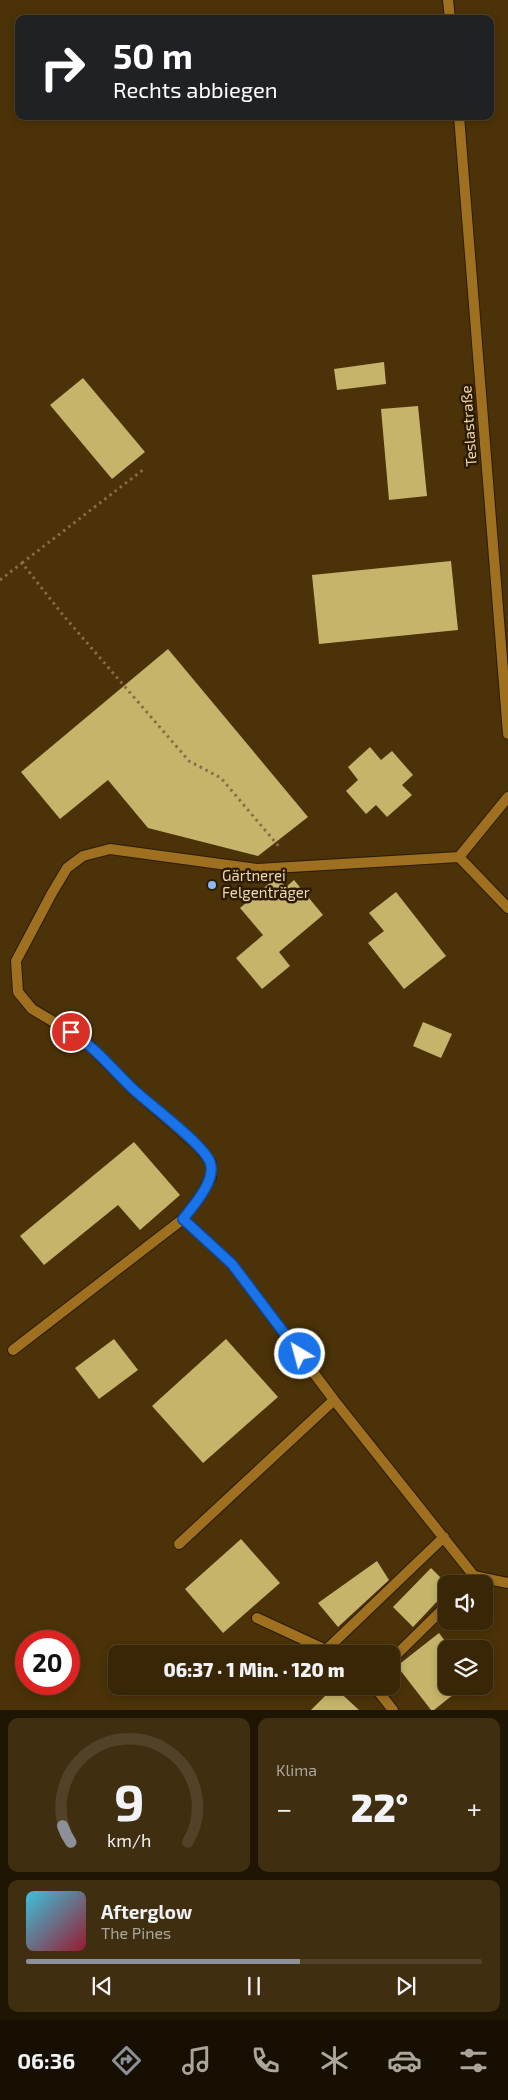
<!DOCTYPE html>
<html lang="de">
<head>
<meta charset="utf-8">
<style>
  :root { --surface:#382606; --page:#3f2e10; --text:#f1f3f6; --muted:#aba59b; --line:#524328; --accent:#8c9099 }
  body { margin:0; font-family:"Exo 2",sans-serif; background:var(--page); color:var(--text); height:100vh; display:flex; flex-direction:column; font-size:19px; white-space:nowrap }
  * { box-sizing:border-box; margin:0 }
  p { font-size:16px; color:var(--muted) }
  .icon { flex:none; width:28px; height:28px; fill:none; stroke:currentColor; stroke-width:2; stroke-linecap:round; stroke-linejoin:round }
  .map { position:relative; height:1710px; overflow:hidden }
  .drawer { display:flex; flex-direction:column; gap:8px; padding:8px; background:#1f1503; flex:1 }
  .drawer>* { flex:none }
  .banner { position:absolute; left:15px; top:15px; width:479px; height:105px; border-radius:10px; box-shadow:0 2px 8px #0003,0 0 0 1px var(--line); background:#202124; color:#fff; overflow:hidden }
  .buttons { position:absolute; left:438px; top:1575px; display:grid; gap:10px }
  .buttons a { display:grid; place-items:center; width:55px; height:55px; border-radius:10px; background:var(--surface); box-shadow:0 2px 8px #0003,0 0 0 1px var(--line); font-size:25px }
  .speed { position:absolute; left:15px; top:1630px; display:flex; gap:10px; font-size:25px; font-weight:700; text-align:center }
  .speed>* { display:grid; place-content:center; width:65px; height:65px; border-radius:50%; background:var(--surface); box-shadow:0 2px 8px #0003,0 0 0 1px var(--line); line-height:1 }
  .speed .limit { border:8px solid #d22; background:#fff; color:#111 }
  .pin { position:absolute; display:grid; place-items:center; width:42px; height:42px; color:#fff; margin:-21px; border:2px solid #fff; border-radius:50%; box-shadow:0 1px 5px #0007 }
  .me { position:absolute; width:55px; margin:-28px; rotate:323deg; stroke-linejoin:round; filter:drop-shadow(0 0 4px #0008) }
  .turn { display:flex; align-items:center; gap:18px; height:105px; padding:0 15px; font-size:22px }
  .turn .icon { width:65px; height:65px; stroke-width:2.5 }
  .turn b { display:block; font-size:35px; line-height:42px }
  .big { font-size:38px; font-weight:800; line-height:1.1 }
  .drawer .tile { flex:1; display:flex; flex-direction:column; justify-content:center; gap:8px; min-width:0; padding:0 18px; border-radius:10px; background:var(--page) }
  .drawer .dial { align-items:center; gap:0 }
  .dial svg { height:130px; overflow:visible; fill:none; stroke:var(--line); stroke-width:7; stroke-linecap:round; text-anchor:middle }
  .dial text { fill:var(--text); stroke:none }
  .song { display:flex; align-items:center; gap:15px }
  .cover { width:60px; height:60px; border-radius:8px; background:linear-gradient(135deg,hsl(190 70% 55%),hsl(350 70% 35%)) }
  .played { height:5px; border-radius:2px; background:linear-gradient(90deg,var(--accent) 60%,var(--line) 60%) }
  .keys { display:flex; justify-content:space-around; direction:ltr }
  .heat { display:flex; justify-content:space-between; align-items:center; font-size:28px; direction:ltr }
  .drawer .tiles { flex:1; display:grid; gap:8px; grid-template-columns:1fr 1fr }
  .tile:last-child { grid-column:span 2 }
  .trip { position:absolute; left:108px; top:1645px; width:292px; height:50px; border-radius:10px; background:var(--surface); box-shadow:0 2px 8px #0003,0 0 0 1px var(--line); font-weight:800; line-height:50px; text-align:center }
  .tabs { display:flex; height:80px; justify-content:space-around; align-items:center; background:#160f02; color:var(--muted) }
  .tabs .icon { width:35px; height:35px }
  .tabs .on { color:var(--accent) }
  .tabs b { font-size:22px; color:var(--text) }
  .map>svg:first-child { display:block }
  .building { fill:#c6b46a }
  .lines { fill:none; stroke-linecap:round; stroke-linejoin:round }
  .lane-casing { stroke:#2b1c04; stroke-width:12 }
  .street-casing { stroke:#2b1c04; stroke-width:12 }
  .path { stroke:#866d46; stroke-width:3; stroke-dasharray:2.5 4; stroke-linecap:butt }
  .lane { stroke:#9e7020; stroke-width:10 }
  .street { stroke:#9e7020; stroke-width:10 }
  .route-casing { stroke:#114b97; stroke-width:12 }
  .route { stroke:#1a73e8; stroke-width:9 }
  .poi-dot { fill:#89bafc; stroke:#2d1b00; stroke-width:2 }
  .labels { text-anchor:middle; stroke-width:5; stroke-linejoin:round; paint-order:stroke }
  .street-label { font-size:15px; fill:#f0d7b4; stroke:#2d1b00 }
  .poi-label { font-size:15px; fill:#f0d7b4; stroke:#2d1b00; text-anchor:start }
</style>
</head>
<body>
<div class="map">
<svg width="508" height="1710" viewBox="0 0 508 1710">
  <rect width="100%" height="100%" fill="#4b3208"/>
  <path class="building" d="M384,362L386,384L337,390L334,369Z
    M83,378L145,452L112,479L50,405Z
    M418,406L427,496L389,500L381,409Z
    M451,561L458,630L319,644L312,575Z
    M168,649L308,817L258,856L148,828L108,780L60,819L21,772Z
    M370,747L381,760L392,751L413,775L402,785L412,795L387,817L376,805L366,814L346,791L358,780L348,767Z
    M277,877L286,887L294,880L323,915L279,952L290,966L262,989L236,958L263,935L240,908Z
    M396,892L446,956L404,989L368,943L384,931L369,913Z
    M423,1022L452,1034L441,1058L413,1046Z
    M134,1142L180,1195L140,1230L118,1205L44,1265L20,1236Z
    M114,1339L138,1370L99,1399L75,1368Z
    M226,1339L278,1397L203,1463L152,1406Z
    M241,1539L280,1583L223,1633L185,1589Z
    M377,1561L389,1580L338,1627L318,1603Z
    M431,1568L447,1584L446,1592L413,1627L393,1607Z
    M439,1633L451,1649H446V1686H464L434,1710H431L397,1666Z
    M334,1687L359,1710H311Z"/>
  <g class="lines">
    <g class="lane-casing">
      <path id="lane" d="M459,857L508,797
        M183,1219L201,1195L211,1177V1163L200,1148L134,1090L84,1040L32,1009L18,992L16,961L52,893L67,868L83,856L110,849L257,869L459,857L508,908
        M13,1350L183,1219L232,1264L334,1400L474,1576L508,1583
        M179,1544L334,1400
        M467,1584L474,1576
        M257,1618L326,1650L444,1537
        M391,1660L446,1606
        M374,1686L393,1710"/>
    </g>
    <g class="street-casing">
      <path id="street" d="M448,0L450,19
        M459,116L508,734"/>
    </g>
    <path class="path" d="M22,563L144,469
      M0,580L22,563L63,615L189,761L221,778L281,849"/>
    <use href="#lane" class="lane"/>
    <use href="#street" class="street"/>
  </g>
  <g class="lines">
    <g class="route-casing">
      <path id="route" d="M71,1032C95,1047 113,1070 133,1089C150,1105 203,1144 210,1162C217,1180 193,1206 183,1219L232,1264L300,1354"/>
    </g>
    <use href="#route" class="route"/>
  </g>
  <circle class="poi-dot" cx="212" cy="885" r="5"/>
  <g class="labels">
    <g class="street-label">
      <text transform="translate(469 426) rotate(-94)" y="5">Teslastraße</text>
    </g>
    <g class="poi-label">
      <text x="222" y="881">Gärtnerei<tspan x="222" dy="17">Felgenträger</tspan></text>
    </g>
  </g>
</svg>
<div class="buttons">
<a><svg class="icon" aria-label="sound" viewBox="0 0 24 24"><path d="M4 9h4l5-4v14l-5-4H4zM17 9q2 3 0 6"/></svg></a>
<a><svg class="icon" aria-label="layers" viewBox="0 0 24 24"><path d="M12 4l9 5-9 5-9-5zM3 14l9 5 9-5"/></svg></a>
</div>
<div class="speed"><div class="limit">20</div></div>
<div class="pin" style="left:71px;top:1032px;background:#d93025"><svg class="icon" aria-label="arrive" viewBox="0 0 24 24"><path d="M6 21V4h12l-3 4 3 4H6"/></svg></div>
<svg class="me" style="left:300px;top:1354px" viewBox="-20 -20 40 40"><circle r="17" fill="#1a73e8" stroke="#fff" stroke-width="3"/><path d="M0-11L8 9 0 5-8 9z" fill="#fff"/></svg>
<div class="trip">06:37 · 1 Min. · 120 m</div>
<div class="banner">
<div class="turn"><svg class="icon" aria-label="right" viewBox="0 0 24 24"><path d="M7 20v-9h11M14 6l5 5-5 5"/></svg><div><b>50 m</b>Rechts abbiegen</div></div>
</div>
</div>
<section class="drawer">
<div class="tiles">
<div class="tile dial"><svg viewBox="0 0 100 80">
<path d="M14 69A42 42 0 1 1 86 69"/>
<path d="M14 69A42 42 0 0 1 9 59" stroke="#8c9099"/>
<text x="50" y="56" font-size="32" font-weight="700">9</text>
<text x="50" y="72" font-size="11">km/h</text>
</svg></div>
<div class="tile"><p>Klima</p>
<div class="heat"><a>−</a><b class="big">22°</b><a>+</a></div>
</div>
<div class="tile">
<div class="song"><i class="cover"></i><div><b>Afterglow</b><p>The Pines</p></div></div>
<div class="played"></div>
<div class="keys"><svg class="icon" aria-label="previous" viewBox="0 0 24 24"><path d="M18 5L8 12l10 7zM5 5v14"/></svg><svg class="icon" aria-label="pause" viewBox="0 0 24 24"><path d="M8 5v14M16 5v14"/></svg><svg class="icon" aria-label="next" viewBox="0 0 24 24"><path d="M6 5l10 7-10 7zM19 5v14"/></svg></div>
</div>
</div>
</section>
<nav class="tabs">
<b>06:36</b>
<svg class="icon on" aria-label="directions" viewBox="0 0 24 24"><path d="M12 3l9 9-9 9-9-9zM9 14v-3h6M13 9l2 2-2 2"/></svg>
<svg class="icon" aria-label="music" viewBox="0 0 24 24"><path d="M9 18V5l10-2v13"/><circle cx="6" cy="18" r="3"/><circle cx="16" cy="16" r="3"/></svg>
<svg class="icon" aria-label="phone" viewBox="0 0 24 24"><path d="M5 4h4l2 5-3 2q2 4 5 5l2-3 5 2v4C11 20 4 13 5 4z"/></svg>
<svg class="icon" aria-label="climate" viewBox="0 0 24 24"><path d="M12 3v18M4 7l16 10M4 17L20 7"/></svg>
<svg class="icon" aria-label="car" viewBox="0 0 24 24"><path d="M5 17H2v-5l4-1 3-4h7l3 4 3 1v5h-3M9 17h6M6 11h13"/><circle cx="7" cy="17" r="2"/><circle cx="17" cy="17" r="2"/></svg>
<svg class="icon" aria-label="filters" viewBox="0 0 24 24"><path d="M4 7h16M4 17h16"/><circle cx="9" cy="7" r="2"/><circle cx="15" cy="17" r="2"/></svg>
</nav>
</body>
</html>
